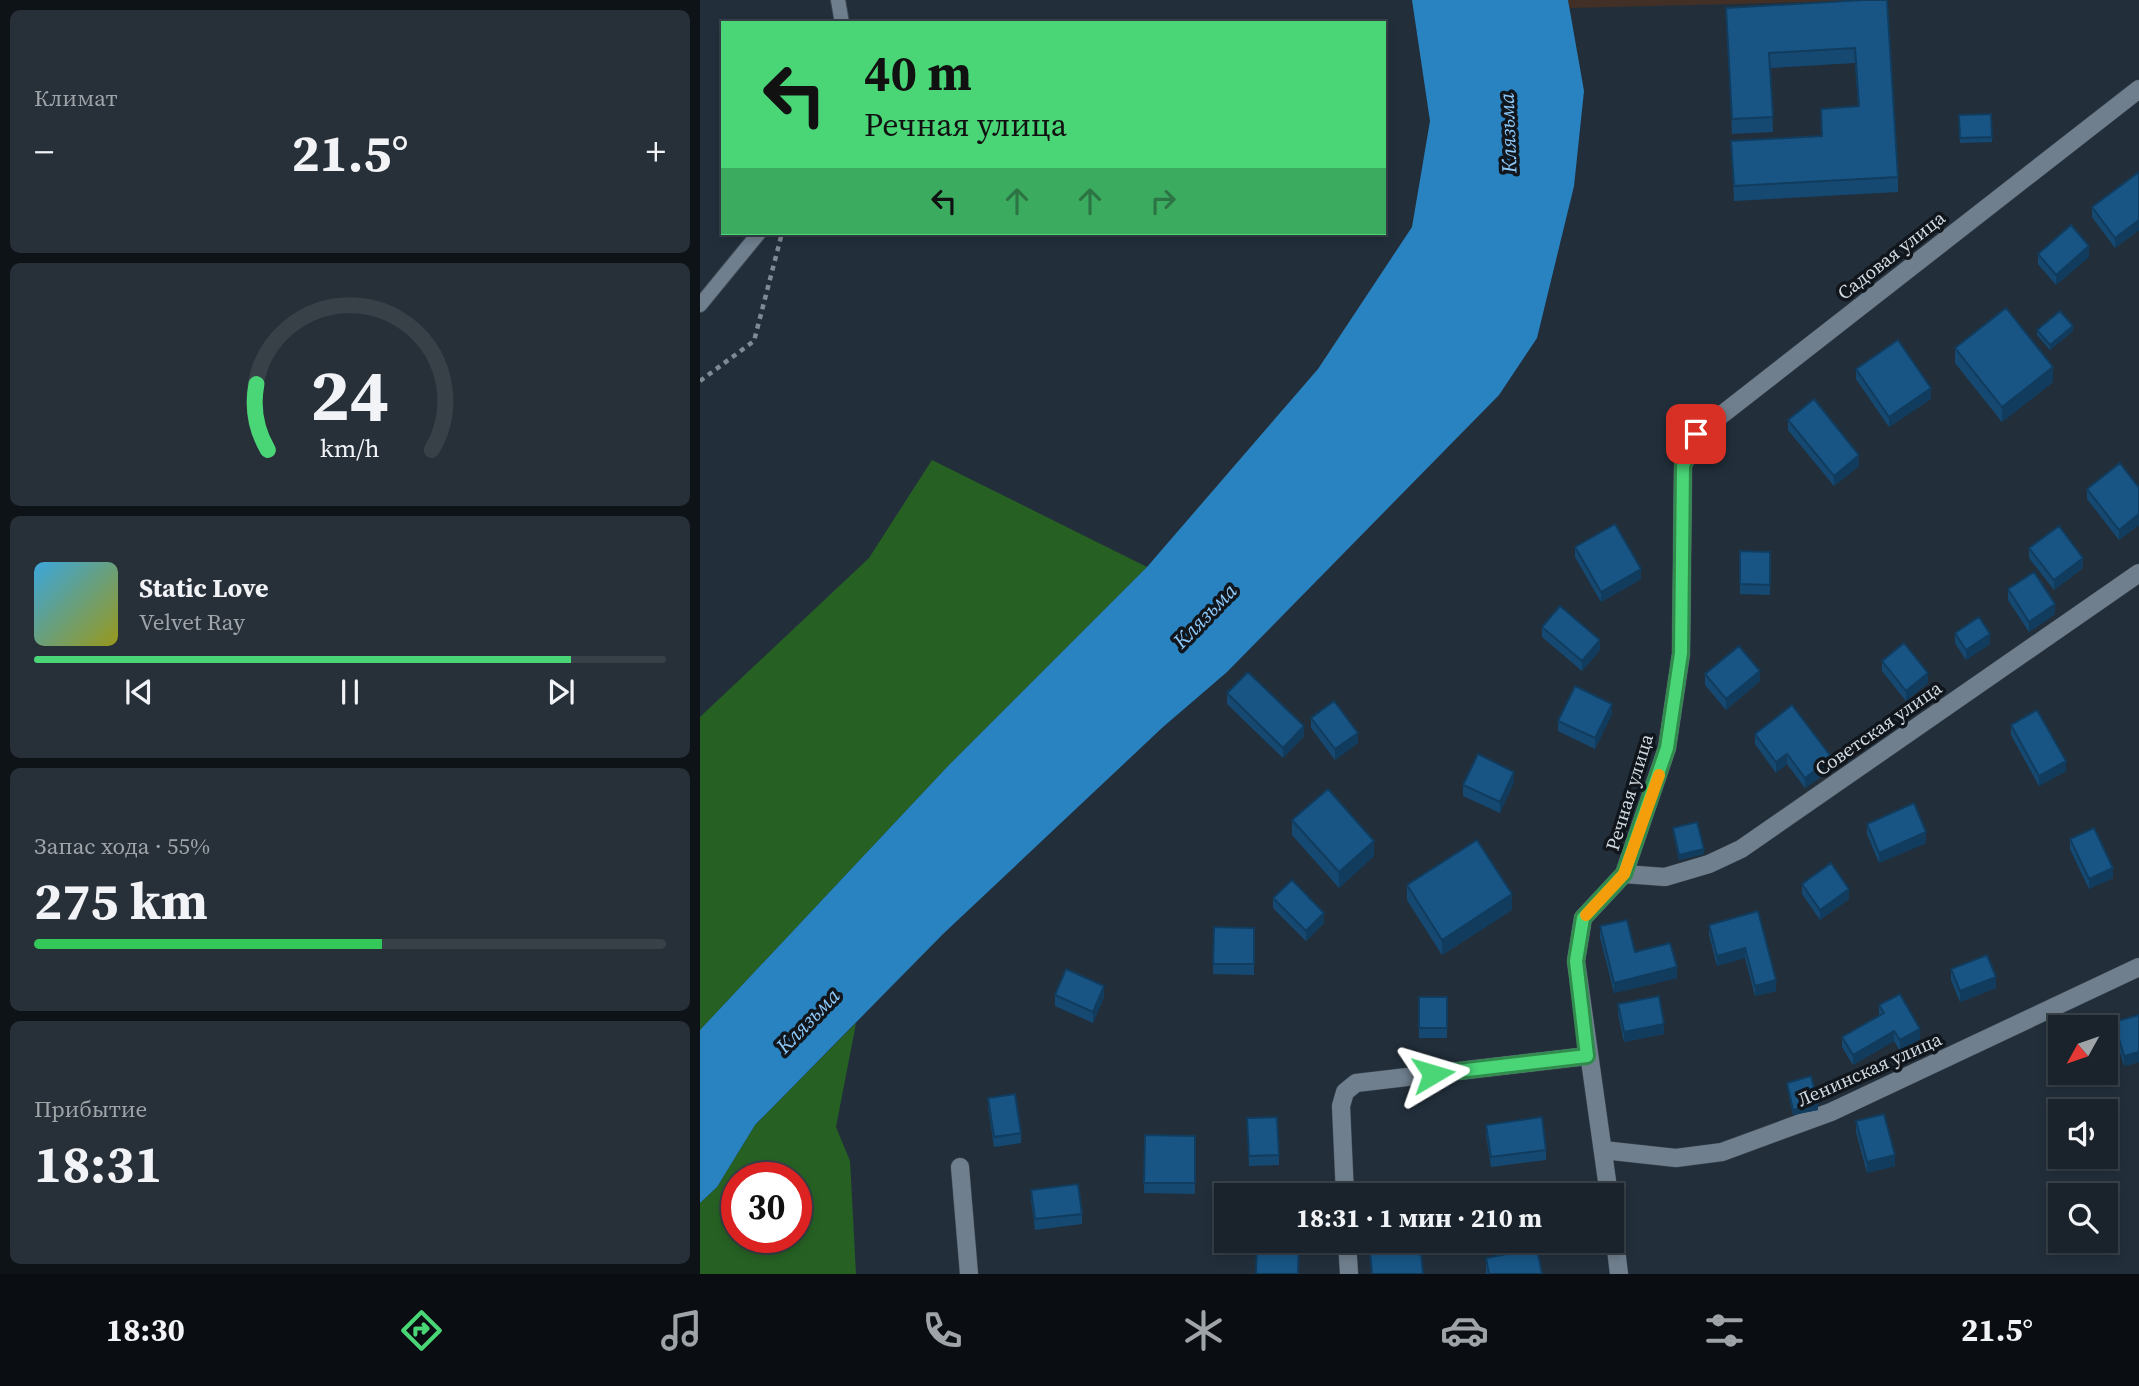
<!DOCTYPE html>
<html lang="ru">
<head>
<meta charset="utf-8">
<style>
  :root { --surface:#1a232c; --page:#272f38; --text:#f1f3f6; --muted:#9fa4a9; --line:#384048; --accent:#4ad677 }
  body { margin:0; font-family:"Source Serif 4",serif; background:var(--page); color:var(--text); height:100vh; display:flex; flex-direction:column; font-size:26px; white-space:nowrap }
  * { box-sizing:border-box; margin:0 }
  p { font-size:23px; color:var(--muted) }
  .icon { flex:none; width:38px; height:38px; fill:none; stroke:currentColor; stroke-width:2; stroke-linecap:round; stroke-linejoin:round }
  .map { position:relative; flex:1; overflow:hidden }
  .panel { display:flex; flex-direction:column; gap:10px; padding:10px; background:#0e1318; width:700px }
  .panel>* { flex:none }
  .hud { position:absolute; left:21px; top:21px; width:665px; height:214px; border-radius:0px; box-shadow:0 4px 10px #0003,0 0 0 2px var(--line); background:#4ad677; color:#111; overflow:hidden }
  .needle { width:46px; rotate:230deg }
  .buttons { position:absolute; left:1348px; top:1015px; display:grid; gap:14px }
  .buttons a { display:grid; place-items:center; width:70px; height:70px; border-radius:0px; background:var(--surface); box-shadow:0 4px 10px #0003,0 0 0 2px var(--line); font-size:35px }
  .speed { position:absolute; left:21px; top:1162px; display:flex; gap:14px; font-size:35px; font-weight:700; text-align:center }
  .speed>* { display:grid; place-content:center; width:91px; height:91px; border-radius:50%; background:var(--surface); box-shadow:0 4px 10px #0003,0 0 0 2px var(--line); line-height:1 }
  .speed .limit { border:10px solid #d22; background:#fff; color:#111 }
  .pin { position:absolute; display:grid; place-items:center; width:60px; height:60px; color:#fff; margin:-30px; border-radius:14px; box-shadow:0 4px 10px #0006 }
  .me { position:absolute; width:77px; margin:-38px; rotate:83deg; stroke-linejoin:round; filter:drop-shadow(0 0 5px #0008) }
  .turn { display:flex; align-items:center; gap:24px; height:147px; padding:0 28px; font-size:32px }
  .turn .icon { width:91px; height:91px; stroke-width:2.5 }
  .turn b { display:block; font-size:49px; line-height:60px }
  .lanes { display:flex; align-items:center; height:66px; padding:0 28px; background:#0003; justify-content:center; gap:35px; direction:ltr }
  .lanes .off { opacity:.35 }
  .big { font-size:52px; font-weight:700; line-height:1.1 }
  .panel .widget { flex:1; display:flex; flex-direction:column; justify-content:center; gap:10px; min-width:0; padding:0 24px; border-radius:10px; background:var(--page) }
  .panel .dial { align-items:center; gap:0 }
  .dial svg { height:182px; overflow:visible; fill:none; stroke:var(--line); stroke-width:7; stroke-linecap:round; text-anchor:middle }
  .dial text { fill:var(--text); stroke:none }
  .song { display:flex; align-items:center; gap:21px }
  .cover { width:84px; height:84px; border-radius:10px; background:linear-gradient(135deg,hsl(200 70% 55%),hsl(60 70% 35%)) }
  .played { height:7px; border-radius:4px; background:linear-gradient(90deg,var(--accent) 85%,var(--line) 85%) }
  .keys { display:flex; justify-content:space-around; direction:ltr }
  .heat { display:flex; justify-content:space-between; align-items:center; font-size:38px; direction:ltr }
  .charge { height:10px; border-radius:5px; background:linear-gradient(90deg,#34c759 55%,var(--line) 0) }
  .trip { position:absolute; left:514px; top:1183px; width:410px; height:70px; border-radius:0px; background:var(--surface); box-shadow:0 4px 10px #0003,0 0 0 2px var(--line); font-weight:700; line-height:70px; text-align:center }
  .tabs { display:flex; height:112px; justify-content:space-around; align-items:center; background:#0a0e12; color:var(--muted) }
  .tabs .icon { width:49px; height:49px }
  .tabs .current { color:var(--accent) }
  .tabs b { font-size:32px; color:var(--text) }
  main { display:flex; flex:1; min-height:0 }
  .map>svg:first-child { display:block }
  .education { fill:#423027 }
  .green { fill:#266123; fill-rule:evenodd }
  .water { fill:#2983c1 }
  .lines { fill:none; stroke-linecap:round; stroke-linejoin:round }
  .lane-casing { stroke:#3f4a54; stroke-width:16 }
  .street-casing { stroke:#3f4a54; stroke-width:19 }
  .path { stroke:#808a94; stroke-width:4.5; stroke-dasharray:5 5; stroke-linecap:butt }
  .lane { stroke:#707f8e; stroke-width:14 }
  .street { stroke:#707f8e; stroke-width:18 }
  .wall { fill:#154972 }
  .shaded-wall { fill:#113c5d }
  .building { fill:#185585; stroke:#113c5d; stroke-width:2 }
  .route-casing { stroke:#308b4d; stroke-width:18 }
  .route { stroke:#4ad677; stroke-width:12 }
  .slow { stroke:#f59e0b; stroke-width:12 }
  .labels { text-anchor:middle; stroke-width:7; stroke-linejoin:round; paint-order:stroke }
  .street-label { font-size:19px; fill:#d2dae2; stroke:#11161c }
  .water-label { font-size:21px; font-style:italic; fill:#8ecbfc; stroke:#11161c }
</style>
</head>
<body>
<main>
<section class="panel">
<div class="widget"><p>Климат</p>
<div class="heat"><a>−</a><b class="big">21.5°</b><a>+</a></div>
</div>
<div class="widget dial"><svg viewBox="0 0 100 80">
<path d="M14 69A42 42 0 1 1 86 69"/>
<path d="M14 69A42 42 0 0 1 9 40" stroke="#4ad677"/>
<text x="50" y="56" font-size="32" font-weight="700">24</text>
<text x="50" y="72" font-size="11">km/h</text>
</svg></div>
<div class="widget">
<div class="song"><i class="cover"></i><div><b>Static Love</b><p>Velvet Ray</p></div></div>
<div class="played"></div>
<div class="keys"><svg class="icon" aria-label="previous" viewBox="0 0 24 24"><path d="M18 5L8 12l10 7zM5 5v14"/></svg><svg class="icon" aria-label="pause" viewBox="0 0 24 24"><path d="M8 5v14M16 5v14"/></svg><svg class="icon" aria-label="next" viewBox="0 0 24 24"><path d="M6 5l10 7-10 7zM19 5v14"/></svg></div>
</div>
<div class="widget"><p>Запас хода · 55%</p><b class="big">275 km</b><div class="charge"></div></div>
<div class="widget"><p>Прибытие</p><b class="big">18:31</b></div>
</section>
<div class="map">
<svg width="1439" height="1274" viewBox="0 0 1439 1274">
  <rect width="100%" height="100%" fill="#222f3b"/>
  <path class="education" d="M868,0H1189L870,8Z"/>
  <path class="green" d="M232,460L447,567L248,766L0,1030V717L169,558Z
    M156,1023L136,1127L150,1161L156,1274H0V1203L17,1187L55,1125ZM37,1178H96V1237H37Z"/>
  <path class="water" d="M712,0H868L884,91L874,186L837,338L799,395L527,672L463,727L243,934L55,1125L17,1187L0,1203V1030L248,766L447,567L618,369L712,227L730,121Z"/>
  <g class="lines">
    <g class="lane-casing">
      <path id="lane" d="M138,0L142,23
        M0,305L59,233"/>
    </g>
    <g class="street-casing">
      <path id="street" d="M924,874L965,877L1009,864L1041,849L1439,573
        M903,1150L976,1158L1022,1152L1131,1112L1439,967
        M260,1167L269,1274
        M645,1195L641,1106L645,1092L656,1083L887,1056
        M909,1195L876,961L883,918L924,874L967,748L981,654L983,466L997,434L1439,89
        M912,1216L919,1274
        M647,1241L649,1274"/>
    </g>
    <path class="path" d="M0,381L54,341L82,233"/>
    <use href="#lane" class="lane"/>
    <use href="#street" class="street"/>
  </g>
  <path class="wall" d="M1163,0L1198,177V192L1034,201L1031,141L1122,136L1121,109L1158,106L1155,63L1070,68L1073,132L1032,134L1026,8Z
    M1291,114L1292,142L1260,143L1259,115Z
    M1439,172V230L1415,248L1392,217V207Z
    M1338,254L1389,257L1356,285L1338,264Z
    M1337,330L1373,331L1350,350L1337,335Z
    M1255,348L1353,382L1302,422L1255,363Z
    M1156,369L1231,399L1189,427L1156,379Z
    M1088,420L1159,466L1134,486L1088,430Z
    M1439,488V525L1419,540L1387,499V489Z
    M875,547L941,579L901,602L875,557Z
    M1329,548L1383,568L1354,590L1329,558Z
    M1040,551L1070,552V595L1040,594Z
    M1308,589L1355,614L1329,632L1308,600Z
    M842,627L900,650L882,671L842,637Z
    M1255,633L1290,644L1266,660L1255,643Z
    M1182,661L1228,683L1206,701L1182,671Z
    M1005,674L1060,681L1026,710L1005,685Z
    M527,693L604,736L583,758L527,704Z
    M912,714L895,749L858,731V721Z
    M611,718L658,743L635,760L611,728Z
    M1311,725L1366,771L1339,786L1311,735Z
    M1055,734L1132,769L1105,788L1087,764L1076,773L1055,744Z
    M814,782L800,813L763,796V785Z
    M592,820L674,856L639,888L592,835Z
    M1167,824L1226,843L1179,863L1167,834Z
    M973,828L1004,854L979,860L973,833Z
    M1370,839L1413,878L1389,889L1370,849Z
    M1102,884L1149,899L1120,920L1102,894Z
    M707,885L812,910L742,955L707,900Z
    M573,898L624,923L606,941L573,908Z
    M1058,911L1076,991L1055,996L1045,958L1017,966L1009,935V925Z
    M900,926L935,952L977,978L914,993L900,937Z
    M514,927L554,928V975L513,974Z
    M1251,969L1296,988L1260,1002L1251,980Z
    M355,995L404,997L393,1023L355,1006Z
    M719,997H747V1038H719Z
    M918,1004L964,1034L924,1042L918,1014Z
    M1179,1005L1220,1039L1200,1051L1194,1041L1153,1065L1142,1047V1037L1179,1015Z
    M1439,1015V1062L1424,1066L1414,1032V1022Z
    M1087,1083L1118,1110L1093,1115L1087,1088Z
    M288,1098L321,1133V1143L294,1147L288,1108Z
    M547,1118L579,1155V1165L549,1166Z
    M1156,1121L1195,1166L1167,1173L1156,1132Z
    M786,1125L846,1150V1160L791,1167L786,1135Z
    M445,1135L495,1136V1194L444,1193Z
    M331,1190L382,1214V1224L335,1230L331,1200Z
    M786,1258L842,1274H786Z"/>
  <path class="shaded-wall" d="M1439,220V230L1415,248V238Z
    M1389,246V257L1356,285V275Z
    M1373,326V331L1350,350V345Z
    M1353,367V382L1302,422V407Z
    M1231,388V399L1189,427V417Z
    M1159,455V466L1134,486V476Z
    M1439,514V525L1419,540V530Z
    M1383,558V568L1354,590V580Z
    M941,569V579L901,602V592Z
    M1355,604V614L1329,632V622Z
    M1290,634V644L1266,660V650Z
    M900,640V650L882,671V661Z
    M1060,671V681L1026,710V699Z
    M1228,673V683L1206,701V691Z
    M912,704V714L895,749V738Z
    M604,726V736L583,758V748Z
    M658,733V743L635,760V749Z
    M1087,754V764L1076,773V762Z
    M1132,758V769L1105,788V778Z
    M1366,761V771L1339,786V776Z
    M814,772V782L800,813V802Z
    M1226,832V843L1179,863V853Z
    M674,841V856L639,888V872Z
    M1004,849V854L979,860V855Z
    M1413,868V878L1389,889V879Z
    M1149,889V899L1120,920V910Z
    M812,894V910L742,955V940Z
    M624,913V923L606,941V931Z
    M1045,948V958L1017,966V956Z
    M977,967V978L914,993V983Z
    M1296,977V988L1260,1002V991Z
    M1076,980V991L1055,996V986Z
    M404,986V997L393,1023V1012Z
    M964,1024V1034L924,1042V1032Z
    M1220,1029V1039L1200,1051V1040Z
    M1194,1031V1041L1153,1065V1055Z
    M1439,1052V1062L1424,1066V1056Z
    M1118,1104V1110L1093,1115V1110Z
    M1195,1155V1166L1167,1173V1162Z"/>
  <path class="building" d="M1163,0H1187L1198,177L1034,186L1031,141L1122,136L1121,109L1159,106L1155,48L1069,53L1073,117L1032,119L1026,8Z
    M1291,114L1292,137L1260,138L1259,115Z
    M1439,172V220L1415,238L1392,207Z
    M1371,225L1389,246L1356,275L1338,254Z
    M1306,308L1353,367L1302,407L1255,348Z
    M1360,311L1373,326L1350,345L1337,330Z
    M1198,340L1231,388L1189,417L1156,369Z
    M1114,399L1159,455L1134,476L1088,420Z
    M1420,463L1439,488V514L1419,530L1387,489Z
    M915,524L941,569L901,592L875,547Z
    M1359,526L1383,558L1354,580L1329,548Z
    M1040,551L1070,552V585L1040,584Z
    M1334,572L1355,604L1329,622L1308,589Z
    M860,606L900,640L882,661L842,627Z
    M1279,617L1290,634L1266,650L1255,633Z
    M1204,643L1228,673L1206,691L1182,661Z
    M1039,646L1060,671L1026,699L1005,674Z
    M548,672L604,726L583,748L527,693Z
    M875,686L912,704L895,738L858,721Z
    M634,701L658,733L635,749L611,718Z
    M1092,705L1132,758L1105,778L1087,754L1076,762L1055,734Z
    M1337,710L1366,761L1339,776L1311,725Z
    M778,754L814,772L800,802L763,785Z
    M628,789L674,841L639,872L592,820Z
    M1214,803L1226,832L1179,853L1167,824Z
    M997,822L1004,849L979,855L973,828Z
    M1394,828L1413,868L1389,879L1370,839Z
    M777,840L812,894L742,940L707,885Z
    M1131,863L1149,889L1120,910L1102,884Z
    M592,880L624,913L606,931L573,898Z
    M1058,911L1076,980L1055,986L1045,948L1017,956L1009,925Z
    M927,920L935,952L970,943L977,967L914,983L900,926Z
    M514,927L554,928V964H513Z
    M1287,955L1296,977L1260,991L1251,969Z
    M366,969L404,986L393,1012L355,995Z
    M1200,994L1220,1029L1200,1040L1194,1031L1153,1055L1142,1037L1184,1013L1179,1005Z
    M959,996L964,1024L924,1032L918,1004Z
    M719,997H747V1028H719Z
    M1439,1015V1052L1424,1056L1414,1022Z
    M1111,1076L1118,1104L1093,1110L1087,1083Z
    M315,1094L321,1133L294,1137L288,1098Z
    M1184,1114L1195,1155L1167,1162L1156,1121Z
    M577,1117L579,1155L549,1156L547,1118Z
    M842,1117L846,1150L791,1157L786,1125Z
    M445,1135L495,1136V1183H444Z
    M378,1184L382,1214L335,1219L331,1190Z
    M557,1241H599L598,1274H556Z
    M669,1241H720L723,1274H672Z
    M837,1248L842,1274H789L786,1258Z"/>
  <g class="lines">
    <g class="route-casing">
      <path id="route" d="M733,1074L887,1056L876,961L883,918L924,874L967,748L981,653L983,466L996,434"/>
    </g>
    <use href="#route" class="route"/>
    <path class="slow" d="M886,915L924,874L959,775"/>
  </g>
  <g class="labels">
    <g class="street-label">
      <text transform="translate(1191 255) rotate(-38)" y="7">Садовая улица</text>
      <text transform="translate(1178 728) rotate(-35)" y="7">Советская улица</text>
      <text transform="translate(929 792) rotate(-73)" y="7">Речная улица</text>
      <text transform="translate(1169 1069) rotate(-24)" y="7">Ленинская улица</text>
    </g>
    <g class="water-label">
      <text transform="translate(808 133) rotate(-92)" y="7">Клязьма</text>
      <text transform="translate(505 616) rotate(-46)" y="7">Клязьма</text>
      <text transform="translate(108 1021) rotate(-46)" y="7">Клязьма</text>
    </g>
  </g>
</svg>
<div class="buttons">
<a><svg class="needle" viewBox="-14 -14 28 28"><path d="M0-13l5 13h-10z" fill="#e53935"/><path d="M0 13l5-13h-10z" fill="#9fa4a9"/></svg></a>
<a><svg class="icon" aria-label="sound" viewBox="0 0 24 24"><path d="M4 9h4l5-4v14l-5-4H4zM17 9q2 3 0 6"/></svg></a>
<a><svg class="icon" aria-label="search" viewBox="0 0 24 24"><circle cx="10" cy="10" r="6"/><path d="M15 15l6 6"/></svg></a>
</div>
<div class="speed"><div class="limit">30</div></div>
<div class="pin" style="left:996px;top:434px;background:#d93025"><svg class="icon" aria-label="arrive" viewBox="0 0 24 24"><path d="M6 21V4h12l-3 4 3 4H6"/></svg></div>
<svg class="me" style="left:733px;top:1074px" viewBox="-20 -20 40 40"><path d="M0-17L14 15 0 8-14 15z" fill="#4ad677" stroke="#fff" stroke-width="4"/></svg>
<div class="trip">18:31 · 1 мин · 210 m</div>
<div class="hud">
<div class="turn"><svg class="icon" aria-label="left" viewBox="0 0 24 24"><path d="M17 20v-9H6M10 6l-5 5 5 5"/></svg><div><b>40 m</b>Речная улица</div></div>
<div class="lanes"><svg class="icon" aria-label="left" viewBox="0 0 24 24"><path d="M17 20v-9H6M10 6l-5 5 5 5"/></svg><svg class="icon off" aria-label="ahead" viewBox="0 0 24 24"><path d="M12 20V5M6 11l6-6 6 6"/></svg><svg class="icon off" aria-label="ahead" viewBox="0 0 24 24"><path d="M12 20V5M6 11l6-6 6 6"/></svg><svg class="icon off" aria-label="right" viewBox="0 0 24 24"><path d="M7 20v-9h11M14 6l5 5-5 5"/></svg></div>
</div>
</div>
</main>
<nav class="tabs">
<b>18:30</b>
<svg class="icon current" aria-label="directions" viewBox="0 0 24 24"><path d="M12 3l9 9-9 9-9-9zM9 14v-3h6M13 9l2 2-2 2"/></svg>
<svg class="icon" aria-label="music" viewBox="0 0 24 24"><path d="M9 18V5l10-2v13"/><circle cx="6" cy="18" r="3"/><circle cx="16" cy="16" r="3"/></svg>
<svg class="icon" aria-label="phone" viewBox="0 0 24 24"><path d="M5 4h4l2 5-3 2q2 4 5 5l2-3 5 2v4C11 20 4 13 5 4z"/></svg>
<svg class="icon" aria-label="climate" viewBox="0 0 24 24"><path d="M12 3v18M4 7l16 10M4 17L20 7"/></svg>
<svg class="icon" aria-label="car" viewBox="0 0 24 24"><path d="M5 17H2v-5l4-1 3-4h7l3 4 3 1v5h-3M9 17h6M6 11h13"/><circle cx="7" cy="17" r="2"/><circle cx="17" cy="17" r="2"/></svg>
<svg class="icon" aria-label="filters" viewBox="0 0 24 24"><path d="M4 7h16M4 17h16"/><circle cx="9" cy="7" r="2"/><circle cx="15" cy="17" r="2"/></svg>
<b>21.5°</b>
</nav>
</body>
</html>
